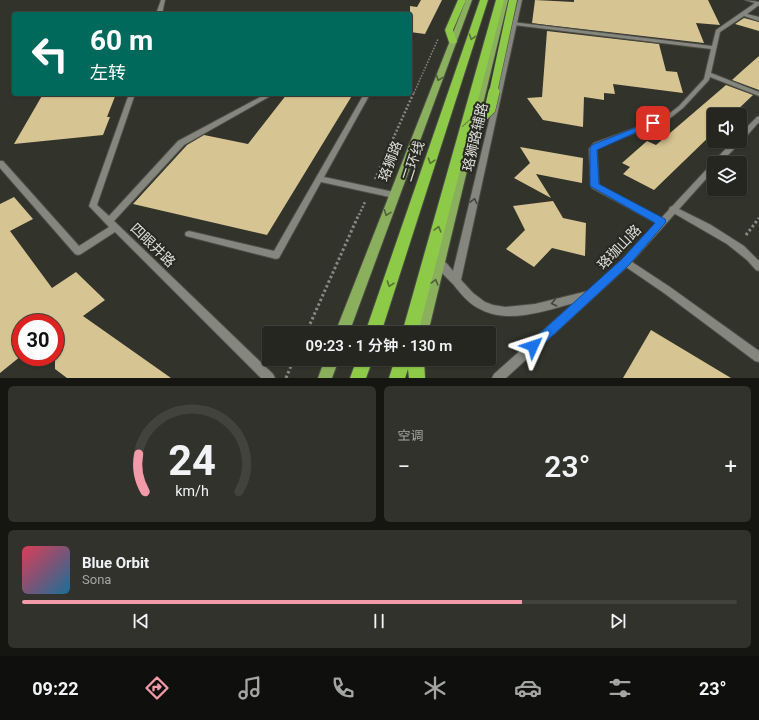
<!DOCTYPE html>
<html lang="zh">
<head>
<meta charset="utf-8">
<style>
  :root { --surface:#262620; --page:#32322d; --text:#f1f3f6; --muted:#a4a5a5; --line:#42433e; --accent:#f39aa8 }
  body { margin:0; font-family:Roboto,"Noto Sans SC",sans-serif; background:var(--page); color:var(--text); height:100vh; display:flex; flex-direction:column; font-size:15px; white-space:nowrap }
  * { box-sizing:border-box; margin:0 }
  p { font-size:13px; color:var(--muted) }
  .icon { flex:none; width:22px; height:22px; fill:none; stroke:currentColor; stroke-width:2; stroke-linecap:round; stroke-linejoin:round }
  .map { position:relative; height:378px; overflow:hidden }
  .details { display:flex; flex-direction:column; gap:8px; padding:8px; background:#151512; flex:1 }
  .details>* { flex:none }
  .banner { position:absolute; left:12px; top:12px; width:400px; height:84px; border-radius:4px; box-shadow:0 1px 3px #0004,0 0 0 1px var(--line); background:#00695c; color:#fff; overflow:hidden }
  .controls { position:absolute; left:707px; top:108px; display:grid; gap:8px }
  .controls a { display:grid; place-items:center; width:40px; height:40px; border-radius:4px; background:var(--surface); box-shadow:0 1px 3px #0004,0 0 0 1px var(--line); font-size:20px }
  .speed { position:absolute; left:12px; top:314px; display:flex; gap:8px; font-size:20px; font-weight:700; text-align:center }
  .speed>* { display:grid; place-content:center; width:52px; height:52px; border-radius:50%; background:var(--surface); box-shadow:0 1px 3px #0004,0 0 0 1px var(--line); line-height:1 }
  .speed .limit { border:6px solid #d22; background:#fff; color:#111 }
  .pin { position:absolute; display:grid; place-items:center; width:34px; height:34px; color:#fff; margin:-17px; border-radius:8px; box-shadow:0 2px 6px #0006 }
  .me { position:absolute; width:44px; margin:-22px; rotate:48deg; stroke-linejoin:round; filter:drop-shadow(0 0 3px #0008) }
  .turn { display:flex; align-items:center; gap:14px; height:84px; padding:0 12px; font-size:18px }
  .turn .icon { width:52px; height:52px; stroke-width:2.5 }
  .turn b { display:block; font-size:28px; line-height:34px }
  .big { font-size:30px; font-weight:600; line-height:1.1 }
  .details .tile { flex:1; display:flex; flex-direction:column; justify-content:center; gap:6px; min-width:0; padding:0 14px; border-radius:6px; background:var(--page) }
  .details .dial { align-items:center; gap:0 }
  .dial svg { height:104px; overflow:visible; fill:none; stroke:var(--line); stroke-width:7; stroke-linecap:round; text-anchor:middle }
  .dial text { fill:var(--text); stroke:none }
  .song { display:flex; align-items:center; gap:12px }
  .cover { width:48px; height:48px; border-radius:6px; background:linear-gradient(135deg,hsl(350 70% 55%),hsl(200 70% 35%)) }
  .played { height:4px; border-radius:2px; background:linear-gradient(90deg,var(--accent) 70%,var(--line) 70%) }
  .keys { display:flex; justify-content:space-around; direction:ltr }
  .heat { display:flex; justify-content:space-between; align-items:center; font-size:22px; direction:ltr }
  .details .tiles { flex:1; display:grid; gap:8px; grid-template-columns:1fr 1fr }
  .tile:last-child { grid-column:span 2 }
  .trip { position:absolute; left:262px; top:326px; width:234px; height:40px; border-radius:4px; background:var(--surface); box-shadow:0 1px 3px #0004,0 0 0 1px var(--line); font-weight:600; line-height:40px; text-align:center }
  .dock { display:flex; height:64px; justify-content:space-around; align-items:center; background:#0f0f0d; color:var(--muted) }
  .dock .icon { width:28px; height:28px }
  .dock .selected { color:var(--accent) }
  .dock b { font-size:18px; color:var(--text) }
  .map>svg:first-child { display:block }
  .building { fill:#d6c492 }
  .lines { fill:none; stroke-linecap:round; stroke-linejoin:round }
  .lane-casing { stroke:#4d4e47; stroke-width:2 }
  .street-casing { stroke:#4d4e47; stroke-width:2 }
  .primary-casing { stroke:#4d4e47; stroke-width:2 }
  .highway-casing { stroke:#4d4e47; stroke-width:2 }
  .path-far2 { stroke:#888982; stroke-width:1.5; stroke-dasharray:1.5 1.5; stroke-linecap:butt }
  .path-far1 { stroke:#888982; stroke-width:2.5; stroke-dasharray:2 2; stroke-linecap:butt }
  .path { stroke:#888982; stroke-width:3; stroke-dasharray:2.5 2.5; stroke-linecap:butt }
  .lane { fill:#85867d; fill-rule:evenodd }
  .street { fill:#85867d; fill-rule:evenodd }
  .primary { fill:#8aaf5d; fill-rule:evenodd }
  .highway { fill:#8dca48; fill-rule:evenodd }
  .highway-bridge-far1-casing { stroke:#4d4e47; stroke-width:9; stroke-linecap:butt }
  .highway-bridge-casing { stroke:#4d4e47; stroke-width:12; stroke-linecap:butt }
  .highway-bridge-far1 { stroke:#8dca48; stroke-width:8 }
  .highway-bridge { stroke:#8dca48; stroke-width:11 }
  .oneway { stroke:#557133 }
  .oneway2 { stroke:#4f5f39 }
  .oneway3 { stroke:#44453d }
  .route { fill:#1a73e8; stroke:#114b97 }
  .labels { text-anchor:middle; stroke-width:4; stroke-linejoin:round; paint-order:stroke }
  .street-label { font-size:14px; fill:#dedfda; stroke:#282921 }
</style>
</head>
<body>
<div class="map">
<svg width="759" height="378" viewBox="0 0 759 378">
  <rect width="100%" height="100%" fill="#32332b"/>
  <path class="building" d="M421,0H442L425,34L410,32V6L417,7Z
    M535,0L574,2V0H708L720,25L696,23L704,43L547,25L532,23Z
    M744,18L759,22V31L735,24Z
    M547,31L659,44L666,71L677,72L683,93L613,84L615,94L604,93V100L584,97L583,127L543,120L527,98L542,97Z
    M759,56V90L732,80L743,70Z
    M726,85L753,95L732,115H714V132L654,190L623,174L630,167L622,163L647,141L656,145Z
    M43,94H116L107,117H110L103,135L14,144Z
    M287,94H353L267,235L133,204L187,145L204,135L248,144Z
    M520,147L583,158L582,183L536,174L551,198L514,178L530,163Z
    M14,197L33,219L10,231L52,288L76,272L105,300L83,316L171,378H67L55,369V323H21V356L0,373V204Z
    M553,201L563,218L586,223L585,256L552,248L534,267L506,249L525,230L513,206Z
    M651,330L731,378H623Z"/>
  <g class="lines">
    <g class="lane-casing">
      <path id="lane" d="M161,0H165L162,14H156Z
        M745,0L759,2V5L747,14L759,17V21L744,16L720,32L711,73L759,92V96L710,77L709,80L683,108L669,119L600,147L597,150L599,185L664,220L665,222L664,224H658L592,188L591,186L589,149L594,143L665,117L679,106L704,79L711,49L514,25L511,23L512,22L712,46L716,30L755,3Z
        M339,12H353L356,14H336Z
        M129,94H135L97,205L109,216L178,141L266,94H274L184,145L114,221L273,374L275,378H261L115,232L81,254L78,255L75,254L0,168V161H3L79,246L109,227L89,206Z
        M364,94H370L324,177L394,192L397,193L398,195L397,197L394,198L321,182L279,258L276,259L186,236L185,234L186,232L189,231L274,251Z
        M673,206L711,225L744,246L759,261V271L756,270L747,260L727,244L670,211L669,209L670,207Z
        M626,258L670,287L759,351V362L755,361L664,293L623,265L621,262L623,259Z"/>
    </g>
    <g class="street-casing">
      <path id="street" d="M518,0H522L461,280L473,293L485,302L493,305L505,307L535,304L588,291L623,259L733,141H740V134L757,117L759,116V122L743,140H740L741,141L740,143L720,163H714V170L629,265L506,378H492L494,374L574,303C545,311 506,325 478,308C468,303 460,293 453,284C447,278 439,271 435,263L437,260C444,258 449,266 453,271Z"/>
    </g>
    <g class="primary-casing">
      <path id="primary" d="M466,0H472L349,333H335Z
        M502,0H508L428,333H414Z
        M325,359H339L332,378H318Z"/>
    </g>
    <g class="highway-casing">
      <path id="highway" d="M458,0H466L453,30L457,42L453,44L449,42L445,30Z
        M480,0H488L381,333H365Z
        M496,0H504L418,333H402Z
        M357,359H373L366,378H350Z
        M395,359H424L425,378H409L408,369L405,378H389Z"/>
    </g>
    <path class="path-far2" d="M414,93L438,39"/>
    <path class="path-far1" d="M375,179L414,92
      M359,215L365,202"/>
    <path class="path" d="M746,235L759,218
      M306,333L359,214
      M286,378L294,359"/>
    <use href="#lane" class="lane"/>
    <use href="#street" class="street"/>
    <use href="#primary" class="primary"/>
    <use href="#highway" class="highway"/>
    <g class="highway-bridge-far1-casing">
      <path id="highway-bridge-far1" d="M493,93L513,0"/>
    </g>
    <g class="highway-bridge-casing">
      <path id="highway-bridge" d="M466,131L490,109L494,92"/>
    </g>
    <use href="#highway-bridge-far1" class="highway-bridge-far1"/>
    <use href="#highway-bridge" class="highway-bridge"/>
  </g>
  <defs><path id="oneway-chevron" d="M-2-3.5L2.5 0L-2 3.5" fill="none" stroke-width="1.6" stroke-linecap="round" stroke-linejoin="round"/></defs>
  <g class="oneway">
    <use href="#oneway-chevron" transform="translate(472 37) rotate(108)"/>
    <use href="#oneway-chevron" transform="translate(431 161) rotate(108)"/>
    <use href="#oneway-chevron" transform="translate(438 229) rotate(-75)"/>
    <use href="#oneway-chevron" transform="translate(390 284) rotate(109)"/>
  </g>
  <g class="oneway2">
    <use href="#oneway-chevron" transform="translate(439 78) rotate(111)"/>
    <use href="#oneway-chevron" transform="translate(387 213) rotate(111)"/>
    <use href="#oneway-chevron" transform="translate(435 282) rotate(-75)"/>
  </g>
  <g class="oneway3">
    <use href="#oneway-chevron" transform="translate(474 201) rotate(-77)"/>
    <use href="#oneway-chevron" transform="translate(554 303) rotate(167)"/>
  </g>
  <path class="route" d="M650,122L657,123L597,150L599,184L665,219L666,222L629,265L537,350L533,352L529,350L527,346L529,343L622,259L655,223L590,186V147L594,144Z"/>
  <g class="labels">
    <g class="street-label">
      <text transform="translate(475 137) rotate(-77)" y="5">珞狮路辅路</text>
      <text transform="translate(390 161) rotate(-69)" y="5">珞狮路</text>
      <text transform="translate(413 161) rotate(-72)" y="5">二环线</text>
      <text transform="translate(153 245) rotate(44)" y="5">四眼井路</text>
      <text transform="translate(619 247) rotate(-46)" y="5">珞珈山路</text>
    </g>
  </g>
</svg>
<div class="controls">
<a><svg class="icon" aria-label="sound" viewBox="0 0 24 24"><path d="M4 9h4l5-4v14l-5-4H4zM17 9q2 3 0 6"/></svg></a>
<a><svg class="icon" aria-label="layers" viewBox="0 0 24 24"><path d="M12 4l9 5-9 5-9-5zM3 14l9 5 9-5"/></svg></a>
</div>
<div class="speed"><div class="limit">30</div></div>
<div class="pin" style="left:653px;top:123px;background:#d93025"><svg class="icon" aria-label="arrive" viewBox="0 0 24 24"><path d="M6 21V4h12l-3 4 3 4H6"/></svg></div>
<svg class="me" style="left:533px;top:346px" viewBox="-20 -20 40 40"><path d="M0-17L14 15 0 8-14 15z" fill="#1a73e8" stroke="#fff" stroke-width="4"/></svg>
<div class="trip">09:23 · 1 分钟 · 130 m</div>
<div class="banner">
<div class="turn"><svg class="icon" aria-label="left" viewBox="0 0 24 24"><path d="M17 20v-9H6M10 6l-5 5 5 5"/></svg><div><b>60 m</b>左转</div></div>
</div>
</div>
<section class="details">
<div class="tiles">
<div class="tile dial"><svg viewBox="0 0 100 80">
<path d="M14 69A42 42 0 1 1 86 69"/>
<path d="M14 69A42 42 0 0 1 9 40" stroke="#f39aa8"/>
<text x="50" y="56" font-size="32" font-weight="700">24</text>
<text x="50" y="72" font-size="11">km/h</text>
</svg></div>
<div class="tile"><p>空调</p>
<div class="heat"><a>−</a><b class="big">23°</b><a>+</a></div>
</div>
<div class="tile">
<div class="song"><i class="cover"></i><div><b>Blue Orbit</b><p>Sona</p></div></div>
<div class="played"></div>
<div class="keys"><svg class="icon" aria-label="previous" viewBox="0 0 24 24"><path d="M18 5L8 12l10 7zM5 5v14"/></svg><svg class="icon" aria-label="pause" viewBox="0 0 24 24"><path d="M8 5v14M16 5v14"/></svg><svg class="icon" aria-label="next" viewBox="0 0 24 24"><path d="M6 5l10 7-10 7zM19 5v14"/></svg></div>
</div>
</div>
</section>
<nav class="dock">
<b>09:22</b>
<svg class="icon selected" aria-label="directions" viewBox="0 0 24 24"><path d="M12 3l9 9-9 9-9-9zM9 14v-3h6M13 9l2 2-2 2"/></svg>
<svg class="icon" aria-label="music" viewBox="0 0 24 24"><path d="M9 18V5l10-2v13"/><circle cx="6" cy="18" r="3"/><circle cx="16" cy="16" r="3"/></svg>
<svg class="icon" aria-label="phone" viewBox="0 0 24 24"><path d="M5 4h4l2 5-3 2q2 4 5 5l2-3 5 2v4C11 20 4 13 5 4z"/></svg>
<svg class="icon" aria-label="climate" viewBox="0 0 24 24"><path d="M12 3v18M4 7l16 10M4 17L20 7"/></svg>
<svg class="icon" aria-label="car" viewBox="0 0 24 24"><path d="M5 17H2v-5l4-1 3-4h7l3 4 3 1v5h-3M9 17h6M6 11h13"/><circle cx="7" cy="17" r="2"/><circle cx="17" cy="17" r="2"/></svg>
<svg class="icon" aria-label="filters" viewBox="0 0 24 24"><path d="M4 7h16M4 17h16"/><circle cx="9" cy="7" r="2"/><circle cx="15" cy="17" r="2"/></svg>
<b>23°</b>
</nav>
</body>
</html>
